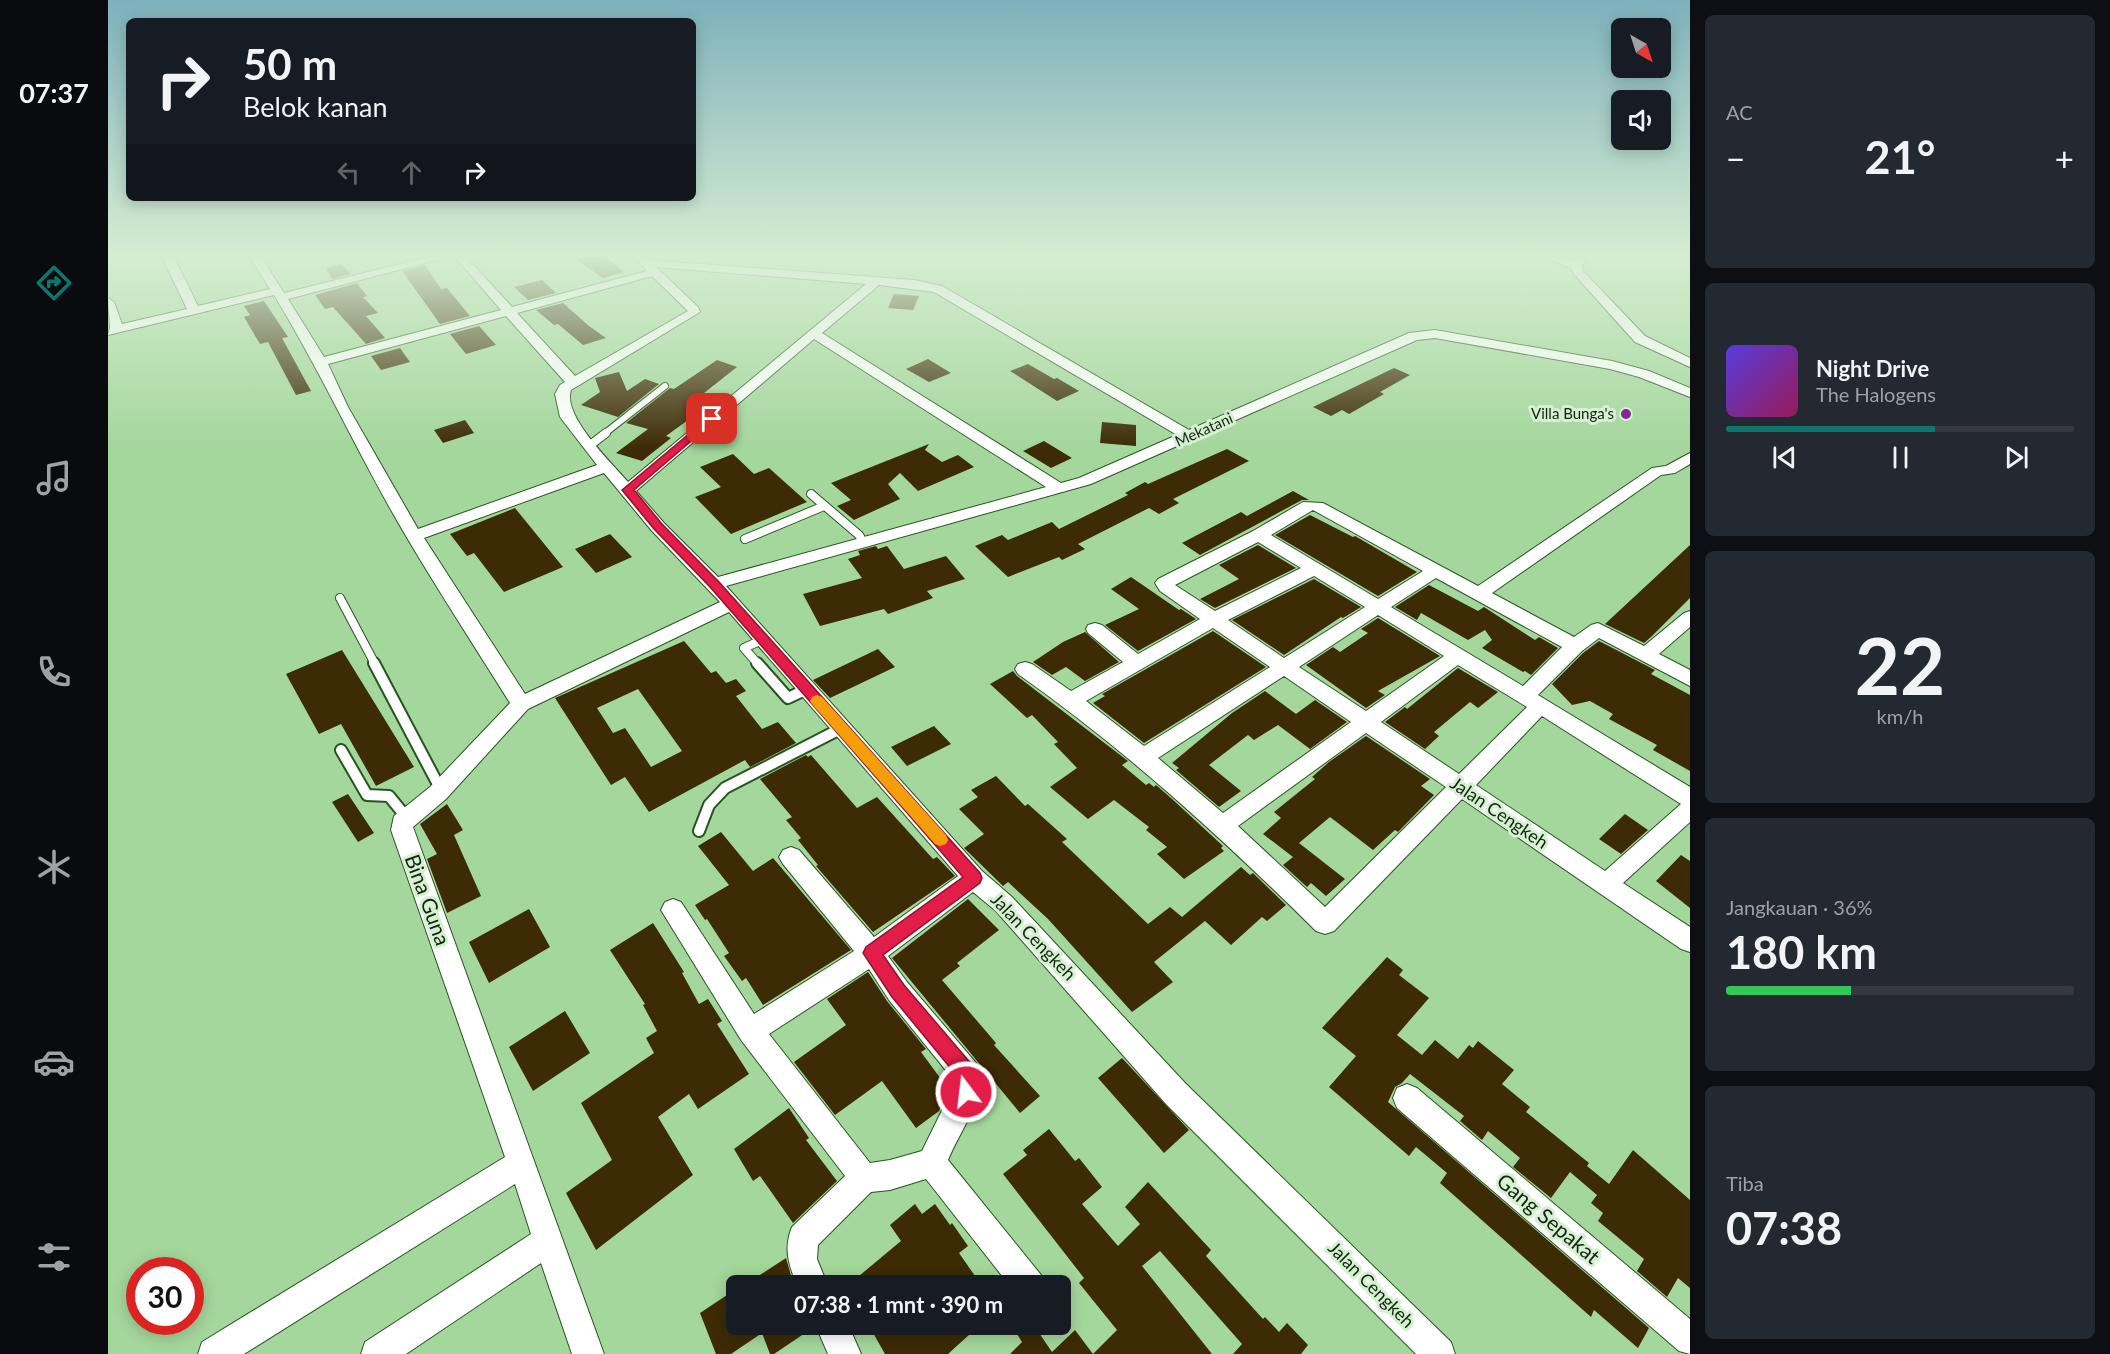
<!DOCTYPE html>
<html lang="id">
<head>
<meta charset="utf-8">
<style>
  :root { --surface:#171b24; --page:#242831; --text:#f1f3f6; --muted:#9ea1a6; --line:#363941; --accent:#0f766e }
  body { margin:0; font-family:Lato,sans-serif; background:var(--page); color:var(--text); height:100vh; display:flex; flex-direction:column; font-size:22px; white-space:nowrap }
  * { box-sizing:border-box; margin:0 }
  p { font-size:20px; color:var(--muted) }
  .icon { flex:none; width:33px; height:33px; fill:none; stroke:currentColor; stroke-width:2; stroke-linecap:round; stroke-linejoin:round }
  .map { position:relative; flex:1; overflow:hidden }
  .panel { display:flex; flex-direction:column; gap:15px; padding:15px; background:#0d0f14; width:420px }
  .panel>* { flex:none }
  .guide { position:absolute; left:18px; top:18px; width:570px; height:183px; border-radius:9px; box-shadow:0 3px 15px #0003; background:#171b24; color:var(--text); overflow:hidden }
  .needle { width:39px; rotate:141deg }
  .controls { position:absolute; left:1503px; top:18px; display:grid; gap:12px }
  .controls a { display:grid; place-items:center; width:60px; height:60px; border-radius:9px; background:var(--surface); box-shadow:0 3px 15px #0003; font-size:30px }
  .speed { position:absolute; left:18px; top:1257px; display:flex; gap:12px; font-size:30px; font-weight:700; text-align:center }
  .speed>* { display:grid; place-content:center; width:78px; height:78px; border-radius:50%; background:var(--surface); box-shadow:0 3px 15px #0003; line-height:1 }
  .speed .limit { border:9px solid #d22; background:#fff; color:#111 }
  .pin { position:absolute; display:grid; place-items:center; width:51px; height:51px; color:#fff; margin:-26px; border-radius:12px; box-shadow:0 3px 9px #0006 }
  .me { position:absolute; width:66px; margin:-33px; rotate:345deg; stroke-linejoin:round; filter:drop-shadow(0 0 4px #0008) }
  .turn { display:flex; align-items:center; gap:21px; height:126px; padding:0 18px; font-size:27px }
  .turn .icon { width:78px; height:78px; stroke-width:2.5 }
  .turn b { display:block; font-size:42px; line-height:51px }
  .lanes { display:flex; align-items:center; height:57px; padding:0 18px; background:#0003; justify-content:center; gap:30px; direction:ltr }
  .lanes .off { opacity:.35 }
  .big { font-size:45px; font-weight:700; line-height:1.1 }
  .panel .tile { flex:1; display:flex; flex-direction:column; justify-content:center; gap:9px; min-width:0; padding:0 21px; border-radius:9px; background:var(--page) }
  .panel .dial { align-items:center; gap:0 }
  .dial b { font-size:78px; line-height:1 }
  .song { display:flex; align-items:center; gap:18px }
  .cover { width:72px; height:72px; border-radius:9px; background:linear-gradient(135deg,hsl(250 70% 55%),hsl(330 70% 35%)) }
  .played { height:6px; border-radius:3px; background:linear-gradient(90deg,var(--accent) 60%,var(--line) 60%) }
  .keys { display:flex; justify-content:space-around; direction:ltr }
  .heat { display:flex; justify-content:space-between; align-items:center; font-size:33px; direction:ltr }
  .charge { height:9px; border-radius:4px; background:linear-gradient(90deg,#34c759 36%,var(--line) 0) }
  .trip { position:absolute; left:618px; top:1275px; width:345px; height:60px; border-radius:9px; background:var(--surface); box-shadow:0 3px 15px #0003; font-weight:700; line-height:60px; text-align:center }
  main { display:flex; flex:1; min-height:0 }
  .tab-bar { display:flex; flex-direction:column; width:108px; justify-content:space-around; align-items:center; background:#090b0e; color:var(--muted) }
  .tab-bar .icon { width:42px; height:42px }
  .tab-bar .selected { color:var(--accent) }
  .tab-bar b { font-size:27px; color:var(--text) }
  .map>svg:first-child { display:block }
  .building { fill:#3d2b05; fill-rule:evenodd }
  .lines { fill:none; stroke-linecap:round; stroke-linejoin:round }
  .service-far2-casing { stroke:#275520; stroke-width:8 }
  .service-far1-casing { stroke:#275520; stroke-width:10 }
  .service-casing { stroke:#275520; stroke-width:14 }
  .minor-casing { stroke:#275520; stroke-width:2 }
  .service-far2 { stroke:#fff; stroke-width:6 }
  .service-far1 { stroke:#fff; stroke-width:8 }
  .service { stroke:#fff; stroke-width:10 }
  .minor { fill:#fff; fill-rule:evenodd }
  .route { fill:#e11d48; stroke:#92132f; stroke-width:1.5 }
  .slow { fill:#f59e0b }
  .poi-dot { fill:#832793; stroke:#d6f0d2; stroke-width:2 }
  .labels { text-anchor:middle; stroke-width:6; stroke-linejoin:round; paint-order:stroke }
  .far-poi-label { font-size:15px; fill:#12250f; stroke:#d6f0d2; text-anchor:end }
  .far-street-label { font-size:15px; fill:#12250f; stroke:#d6f0d2 }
  .street-label { font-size:18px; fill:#12250f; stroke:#d6f0d2 }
  .near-street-label { font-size:21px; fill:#12250f; stroke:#d6f0d2 }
</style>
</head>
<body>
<main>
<nav class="tab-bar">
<b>07:37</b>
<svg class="icon selected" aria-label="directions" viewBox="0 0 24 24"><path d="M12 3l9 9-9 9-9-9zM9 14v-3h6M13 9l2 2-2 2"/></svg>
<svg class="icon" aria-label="music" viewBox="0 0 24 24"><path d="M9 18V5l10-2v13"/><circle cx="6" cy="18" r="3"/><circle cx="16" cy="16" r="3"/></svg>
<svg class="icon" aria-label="phone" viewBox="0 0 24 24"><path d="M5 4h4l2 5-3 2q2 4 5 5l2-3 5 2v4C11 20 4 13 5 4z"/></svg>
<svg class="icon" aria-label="climate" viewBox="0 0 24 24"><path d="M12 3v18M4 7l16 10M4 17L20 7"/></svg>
<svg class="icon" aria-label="car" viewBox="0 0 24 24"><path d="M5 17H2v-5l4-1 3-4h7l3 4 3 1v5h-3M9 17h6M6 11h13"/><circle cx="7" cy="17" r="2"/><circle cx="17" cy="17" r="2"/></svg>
<svg class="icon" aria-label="filters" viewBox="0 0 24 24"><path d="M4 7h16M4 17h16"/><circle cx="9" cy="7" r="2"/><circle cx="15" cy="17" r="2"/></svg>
</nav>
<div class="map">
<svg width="1582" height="1354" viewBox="0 0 1582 1354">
  <rect width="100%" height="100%" fill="#a4d79c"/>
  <path class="building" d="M465,257H498L516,272L495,278Z
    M234,264L242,274L224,279L218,268Z
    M317,265L333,289L339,288L362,316L332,324L294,271Z
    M434,280L448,293L420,300L406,287Z
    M249,283L259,296L255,297L270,313L258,316L277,338L258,344L225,307L217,309L207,295Z
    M786,294L811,296L805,310L780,308Z
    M156,301L180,337L174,338L203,391L188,395L160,342L152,344L136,317L142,315L136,306Z
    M455,303L481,326L498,338L475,345L450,324L446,325L428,310Z
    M371,326L388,345L358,354L342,334Z
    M292,348L302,362L273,370L263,356Z
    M820,359L843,373L821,382L798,369Z
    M609,360L629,367L596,393L612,397L558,436L563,438L534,461L508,453L540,429L518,423L562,388L566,389Z
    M920,364L946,379L949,378L971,391L949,401L902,371Z
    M1286,368L1302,375L1272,392L1276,394L1241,414L1234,410L1223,416L1205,407Z
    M511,372L519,391L537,379L551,384L510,417L473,405L492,392L487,378Z
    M357,420L366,433L335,443L326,430Z
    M994,422L1028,425V446L992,443Z
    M936,441L964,458L943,468L915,451Z
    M821,444L817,450L834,462L850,455L866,467L810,491L792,473L780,484L792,499L746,520L729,506L743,500L723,483Z
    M1119,449L1141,461L1065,499L1071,503L1051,514L1041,508L970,544L977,549L954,560L951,557L900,577L867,546L894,535L900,540L944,522L951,529L1020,495L1017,493L1037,482L1040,484Z
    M625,454L646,474L661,468L699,502L623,534L587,497L613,487L592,467Z
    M1185,491L1201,500H1194L1092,555L1074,543L1133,512L1139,516Z
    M407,508L455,567L396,592L366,553L359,556L342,534Z
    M1202,515L1245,537L1247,536L1309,572L1270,596L1167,535Z
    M502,534L524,557L488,573L467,549Z
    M1150,545L1188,568L1107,608L1092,599L1131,579L1111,565Z
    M1582,545V598L1543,637L1536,643L1497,624Z
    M768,546L770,549L779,546L796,569L838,556L857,579L819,591L825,598L780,614L776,609L712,626L695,594L754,578L740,559L752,555L750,551Z
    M1023,577L1071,610L1073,609L1088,619L1030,651L997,625L1031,609L1003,589Z
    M1206,579L1253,607L1235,618L1233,617L1176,655L1124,620Z
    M1321,585L1370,611L1376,607L1427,640L1431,637L1450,648L1423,675L1417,671L1415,672L1374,648L1384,640L1377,630L1360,640L1313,613L1309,620L1287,607Z
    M1270,618L1332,656L1270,691L1277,695L1258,708L1198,665L1225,647L1232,652L1260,633L1253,629Z
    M1105,631L1158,667L1036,743L985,703L997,696L994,694Z
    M977,632L1011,662L977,681L958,667L944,675L925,662L955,642Z
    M576,641L603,673L608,671L618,683L628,679L638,691L628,696L654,729L670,722L688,743L642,767L637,760L541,812L517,777L503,785L447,698ZM530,689L574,751L543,767L517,728L505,733L489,708Z
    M1491,641L1547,670L1543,674L1582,695V771L1545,750L1549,745L1501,719L1505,714L1482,701L1464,705L1444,684L1475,653Z
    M770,649L787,667L722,698L705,680Z
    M234,650L306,767L268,786L233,724L211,734L178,674Z
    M1350,668L1390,692L1370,708L1362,702L1326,732L1331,736L1317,749L1277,722L1297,707L1299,709Z
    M905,671L909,676L1020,761L1014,765L1038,785L1041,783L1046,787L1048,785L1063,798L1115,846L1113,848L1116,851L1076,879L1049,854L1059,847L1038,830L1041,827L1006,800L980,819L942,787L969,768L946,744L950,742L924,715L919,718L882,684Z
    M1157,691L1188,714L1207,700L1239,722L1202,749L1170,725L1146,740L1140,735L1101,765L1133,791L1111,807L1068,770L1071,768L1064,763L1124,713Z
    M826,726L843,744L799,766L783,747Z
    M1258,736L1322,779L1313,786L1326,795L1290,832L1287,830L1265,850L1222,817L1191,843L1237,879L1218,896L1203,883L1199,887L1175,865L1185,857L1155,834L1173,818L1166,812L1207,779L1204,777L1221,762Z
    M698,755L700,757L703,755L749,808L769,797L825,859L829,857L847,876L765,932L708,866L710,865L690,840L693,838L678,820L684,817L652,779Z
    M888,776L917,806L920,804L959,839L954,842L1040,924L1062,907L1074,917L1133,867L1142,875L1145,873L1178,905L1159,921L1154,917L1123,945L1097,921L1046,962L1065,982L1024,1012L940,919L900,882L895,886L856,848L876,834L851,809L870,797L863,790Z
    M240,794L266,833L250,842L224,802Z
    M339,804L355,830L346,835L373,896L339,913L319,859L329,854L312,824Z
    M1517,814L1540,830L1513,854L1491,839Z
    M613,832L645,871L665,858L743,950L655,1005L638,978L634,981L616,956L621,953L599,919L597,920L587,905L621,885L590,846Z
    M1573,855L1582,861V908L1548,881Z
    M860,899L891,930L849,963L852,966L834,980L888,1043L886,1045L932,1096L912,1113L784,958Z
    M421,909L442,947L381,983L361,942Z
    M545,923L576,972L574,973L591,1004L600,999L614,1021L609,1024L641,1074L590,1109L581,1094L550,1117L585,1175L488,1250L458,1193L504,1160L473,1103L546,1053L538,1038L549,1031L535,1005L537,1004L502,950Z
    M1279,957L1295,970L1291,975L1321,998L1289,1035L1314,1055L1327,1040L1350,1059L1361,1045L1365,1048L1370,1041L1406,1070L1394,1084L1422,1107L1418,1112L1481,1163L1479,1166L1501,1184L1525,1150L1582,1200V1288L1570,1278L1559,1297L1529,1271L1536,1259L1490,1221L1495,1213L1483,1203L1489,1195L1462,1172L1443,1198L1405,1167L1412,1158L1380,1131L1374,1140L1352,1121L1356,1116L1302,1074L1294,1083L1287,1087L1280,1102L1541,1328L1530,1348L1486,1310L1483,1317L1332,1183L1339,1173L1308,1147L1301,1156L1221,1087L1248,1056L1214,1028Z
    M760,972L779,1001L818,1049L813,1052L841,1090L831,1111L808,1128L774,1081L727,1115L686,1062L738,1025L719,999Z
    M457,1011L482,1053L425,1091L401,1047Z
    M1014,1058L1081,1130L1056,1153L990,1078Z
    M681,1108L701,1138L698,1140L729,1181L685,1223L652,1176L645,1181L626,1149Z
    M941,1129L967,1161L971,1158L994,1187L974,1204L1010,1246L1032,1224L1017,1207L1040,1182L1103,1250L1098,1256L1155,1319L1157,1317L1171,1332L1179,1323L1200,1345L1193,1354H1125L1134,1344L1052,1251L1034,1266L1104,1354H902L914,1342L909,1334L918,1324H925L944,1352L967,1330L985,1354L1009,1330L971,1283L976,1278L895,1174L919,1155L915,1150Z
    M807,1204L814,1214L827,1204L842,1225L844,1223L860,1246L851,1253L874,1286H739L793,1241L782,1225Z
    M678,1258L686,1286H635Z
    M628,1289V1324H705L706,1327L666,1354H662L654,1333L623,1354H608L592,1313Z
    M760,1324H873L840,1354H777Z"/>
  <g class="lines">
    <g class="service-far2-casing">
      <path id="service-far2" d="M496,434L557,386"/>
    </g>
    <g class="service-far1-casing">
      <path id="service-far1" d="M481,446L498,433
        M703,494L751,535L755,542
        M637,539L716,506
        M232,598L267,664
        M650,664L636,648L654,640"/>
    </g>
    <g class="service-casing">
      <path id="service" d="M266,663L333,790
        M649,663L680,698L699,689
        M233,750L259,795L281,796L299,818
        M591,831L601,805L617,788L734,728"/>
    </g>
    <g class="minor-casing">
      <path id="minor" d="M54,257H66L90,306L162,289L142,257H153L176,293L320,257H340L180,299L216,357L393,310L347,257H358L404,307L539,271L526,257H538L540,260L806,280L834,286L1081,430L1301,333L1327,330L1504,361L1541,371L1582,388V397L1531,377L1502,369L1327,338L1309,340L983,484L618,586L874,871L904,897L1078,1084L1343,1342L1347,1354H1308L1058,1104L888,911L865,892L780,956L799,982L868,1063C881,1095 852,1130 840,1160L933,1275L937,1286H902L818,1179L782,1190L763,1192L710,1245L709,1259L720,1286H689C681,1265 675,1249 684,1227L737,1176L633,1040L553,910L557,902L565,899L573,902L646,1014L746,951L675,864L671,857L675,850L683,847L691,850L766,937L850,876L621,612L420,709L338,799L305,827L496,1354H464L433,1263L298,1354H253L257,1342L423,1234L407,1184L136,1354H90L94,1342L397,1157L283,830L286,816L322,787L402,703C367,647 331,592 298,536C251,457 214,373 166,295L0,335L2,327L0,298L6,302L14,324L79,309ZM548,267L758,284L520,482C504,463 454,416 463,390L592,312L590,307ZM544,276L580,311L467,376L409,313ZM771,285L826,292L1069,435L971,478L953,483L714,333ZM398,316L457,382L452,385L447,394L452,417L489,465L310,529L240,407L220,364ZM706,339L938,487L610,577L556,523L528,491ZM496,473L544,531L612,602L417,694L316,538ZM761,969L781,1000L844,1078V1090L814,1151L782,1160L762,1163L661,1034Z
        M1434,257H1452L1465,261L1467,257H1479L1474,266L1475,271L1537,336L1582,358V367L1527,342L1466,274L1463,268Z
        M1582,453V464L1567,473L1553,475L1384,593L1466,637L1483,625L1490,623L1536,646L1576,613L1582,611V627L1551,654L1582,670V686L1491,638L1474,651L1430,695L1582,787V822L1515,883L1582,927V952L1573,949L1354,799L1226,931L1217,934L1208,931C1114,838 1018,750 910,674L907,669L910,664L917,662L924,664L963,691L1015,662L980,633L978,629L980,625L987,623L994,625L1030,654L1092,619L1052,591L1047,583L1050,579L1145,531L1195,502L1215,503L1370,586L1544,468L1558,466ZM1205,510L1315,571L1270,599L1163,535ZM1150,542L1193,568L1107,611L1067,585ZM1206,576L1257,607L1176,658L1120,620ZM1328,578L1454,647L1415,686L1283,607ZM1270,615L1336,656L1258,711L1191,667ZM1105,628L1162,667L1036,746L978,701ZM1350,665L1419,707L1351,774L1273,722ZM1176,676L1243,722L1115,813L1050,758ZM1434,716L1573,804L1497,871L1368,785ZM1258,733L1338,787L1217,907L1130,826Z
        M1299,1084L1309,1088L1582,1319V1354L1571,1351L1289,1108L1285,1098L1289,1088Z
        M707,1324H740L753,1354H720Z"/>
    </g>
    <use href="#service-far2" class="service-far2"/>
    <use href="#service-far1" class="service-far1"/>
    <use href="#service" class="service"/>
    <use href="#minor" class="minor"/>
  </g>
  <linearGradient id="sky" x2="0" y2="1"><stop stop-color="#7eb1bb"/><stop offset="0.57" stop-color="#d6edd2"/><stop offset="1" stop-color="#d6edd2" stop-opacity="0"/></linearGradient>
  <rect width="1582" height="447" fill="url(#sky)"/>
  <path class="route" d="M601,417L609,419L526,490L554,524L611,582L872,873L874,878L872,883L775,955L796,985L865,1066C869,1076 869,1088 865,1099L858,1101L851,1099L849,1092V1076L784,997L755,953L758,947L855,877L602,587L546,529L514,490Z"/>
  <path class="slow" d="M709,695L714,697L838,835L840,840L838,844L832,846L827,844L704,704L702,701L704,697Z"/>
  <circle class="poi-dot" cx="1518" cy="414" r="6"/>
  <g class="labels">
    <g class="far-poi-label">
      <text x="1506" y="419">Villa Bunga's</text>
    </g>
    <g class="far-street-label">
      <text transform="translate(1096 430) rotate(-24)" y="5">Mekatani</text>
    </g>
    <g class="street-label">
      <text transform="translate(1391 813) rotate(34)" y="6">Jalan Cengkeh</text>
      <text transform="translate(925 937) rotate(46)" y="6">Jalan Cengkeh</text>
      <text transform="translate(1263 1285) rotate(45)" y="6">Jalan Cengkeh</text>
    </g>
    <g class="near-street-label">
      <text transform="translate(319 900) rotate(70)" y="7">Bina Guna</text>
      <text transform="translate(1440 1219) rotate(40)" y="7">Gang Sepakat</text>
    </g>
  </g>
</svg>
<div class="controls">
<a><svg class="needle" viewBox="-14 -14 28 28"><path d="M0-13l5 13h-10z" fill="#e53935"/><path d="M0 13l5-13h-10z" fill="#9ea1a6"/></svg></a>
<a><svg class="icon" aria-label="sound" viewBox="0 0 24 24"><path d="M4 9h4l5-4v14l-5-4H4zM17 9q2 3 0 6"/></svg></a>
</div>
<div class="speed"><div class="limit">30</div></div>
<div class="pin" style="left:604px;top:419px;background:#d93025"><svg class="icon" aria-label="arrive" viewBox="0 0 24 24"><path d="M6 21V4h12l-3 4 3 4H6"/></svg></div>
<svg class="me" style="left:858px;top:1092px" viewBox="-20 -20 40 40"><circle r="17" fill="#e11d48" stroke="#fff" stroke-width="3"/><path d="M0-11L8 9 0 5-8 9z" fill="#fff"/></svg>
<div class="trip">07:38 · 1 mnt · 390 m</div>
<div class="guide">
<div class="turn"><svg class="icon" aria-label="right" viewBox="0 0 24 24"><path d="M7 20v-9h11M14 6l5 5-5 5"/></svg><div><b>50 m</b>Belok kanan</div></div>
<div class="lanes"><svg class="icon off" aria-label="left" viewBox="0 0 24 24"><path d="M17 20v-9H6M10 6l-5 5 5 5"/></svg><svg class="icon off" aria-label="ahead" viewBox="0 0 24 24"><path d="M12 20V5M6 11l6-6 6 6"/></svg><svg class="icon" aria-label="right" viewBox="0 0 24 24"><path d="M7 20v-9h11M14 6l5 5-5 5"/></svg></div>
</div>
</div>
<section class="panel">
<div class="tile"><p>AC</p>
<div class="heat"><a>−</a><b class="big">21°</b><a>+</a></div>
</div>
<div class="tile">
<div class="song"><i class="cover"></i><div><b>Night Drive</b><p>The Halogens</p></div></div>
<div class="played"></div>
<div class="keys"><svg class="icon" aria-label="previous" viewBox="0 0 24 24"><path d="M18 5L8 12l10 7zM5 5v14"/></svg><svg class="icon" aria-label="pause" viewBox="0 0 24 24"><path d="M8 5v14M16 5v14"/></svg><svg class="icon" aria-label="next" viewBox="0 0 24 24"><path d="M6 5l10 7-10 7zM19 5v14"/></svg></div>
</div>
<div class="tile dial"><b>22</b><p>km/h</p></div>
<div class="tile"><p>Jangkauan · 36%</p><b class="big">180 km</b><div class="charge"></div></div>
<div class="tile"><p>Tiba</p><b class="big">07:38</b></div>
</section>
</main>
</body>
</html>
